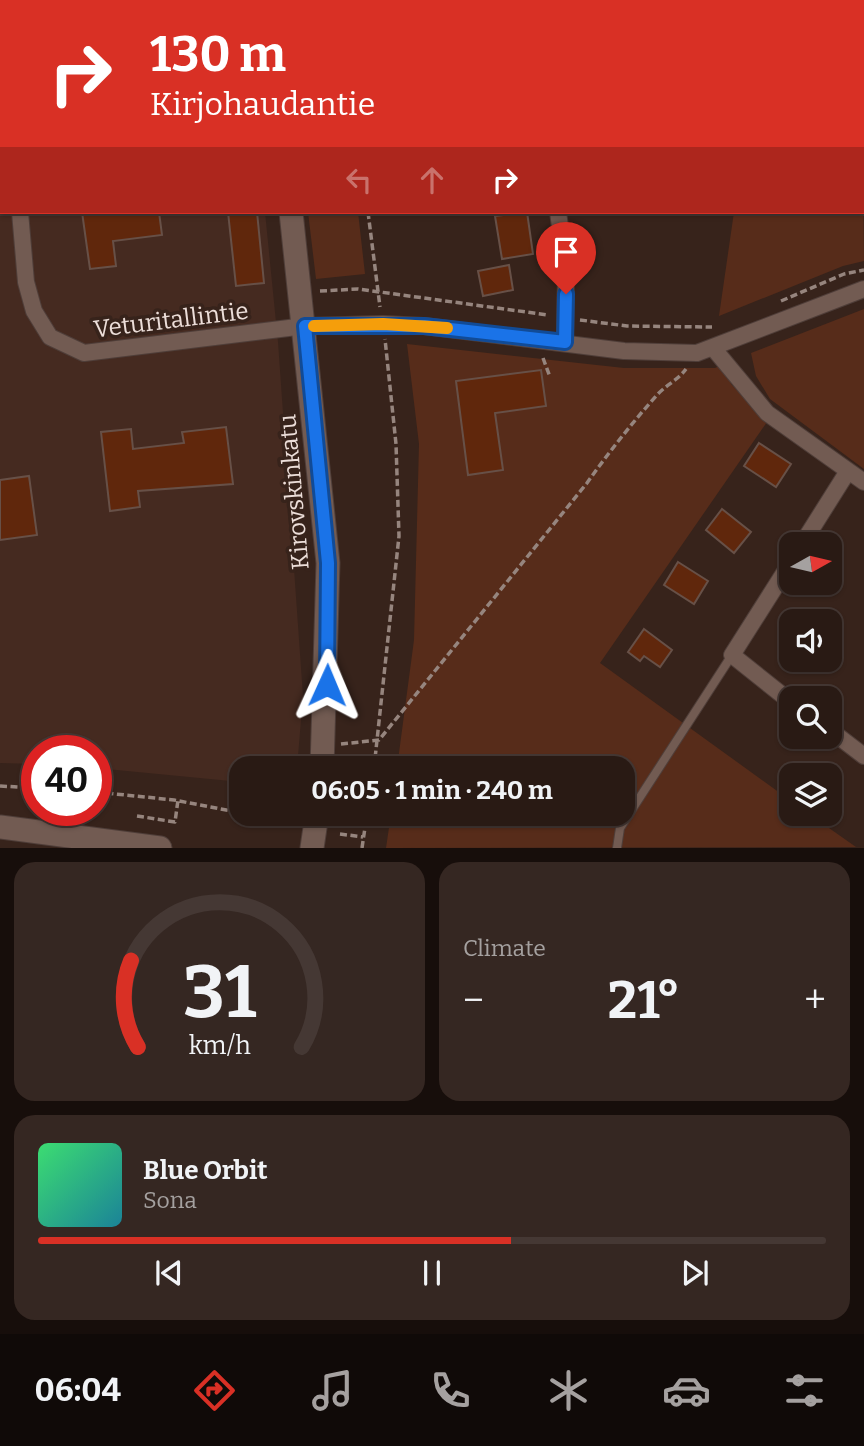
<!DOCTYPE html>
<html lang="en">
<head>
<meta charset="utf-8">
<style>
  :root { --surface:#291a14; --page:#352722; --text:#f1f3f6; --muted:#a5a1a0; --line:#453834; --accent:#d93025 }
  body { margin:0; font-family:Bitter,serif; background:var(--page); color:var(--text); height:100vh; display:flex; flex-direction:column; font-size:26px; white-space:nowrap }
  * { box-sizing:border-box; margin:0 }
  p { font-size:23px; color:var(--muted) }
  .icon { flex:none; width:38px; height:38px; fill:none; stroke:currentColor; stroke-width:2; stroke-linecap:round; stroke-linejoin:round }
  .map { position:relative; height:848px; overflow:hidden }
  .panel { display:flex; flex-direction:column; gap:14px; padding:14px; background:#170e0b; flex:1 }
  .panel>* { flex:none }
  .top-card { position:absolute; left:0px; top:0px; width:864px; height:214px; box-shadow:0 2px 5px #0004,0 0 0 2px var(--line); background:#d93025; color:#fff; overflow:hidden }
  .needle { width:46px; rotate:82deg }
  .controls { position:absolute; left:779px; top:532px; display:grid; gap:14px }
  .controls a { display:grid; place-items:center; width:63px; height:63px; border-radius:14px; background:var(--surface); box-shadow:0 2px 5px #0004,0 0 0 2px var(--line); font-size:35px }
  .speed { position:absolute; left:21px; top:735px; display:flex; gap:14px; font-size:35px; font-weight:700; text-align:center }
  .speed>* { display:grid; place-content:center; width:91px; height:91px; border-radius:50%; background:var(--surface); box-shadow:0 2px 5px #0004,0 0 0 2px var(--line); line-height:1 }
  .speed .limit { border:10px solid #d22; background:#fff; color:#111 }
  .pin { position:absolute; display:grid; place-items:center; width:60px; height:60px; color:#fff; margin:-72px -30px; border-radius:50% 50% 50% 0; rotate:-45deg; box-shadow:0 0 7px #0007 }
  .pin .icon { rotate:45deg }
  .me { position:absolute; width:77px; margin:-38px; rotate:1deg; stroke-linejoin:round; filter:drop-shadow(0 0 5px #0008) }
  .turn { display:flex; align-items:center; gap:24px; height:147px; padding:0 35px; font-size:32px }
  .turn .icon { width:91px; height:91px; stroke-width:2.5 }
  .turn b { display:block; font-size:49px; line-height:60px }
  .lanes { display:flex; align-items:center; height:66px; padding:0 35px; background:#0003; justify-content:center; gap:35px; direction:ltr }
  .lanes .off { opacity:.35 }
  .big { font-size:52px; font-weight:700; line-height:1.1 }
  .panel .tile { flex:1; display:flex; flex-direction:column; justify-content:center; gap:10px; min-width:0; padding:0 24px; border-radius:21px; background:var(--page) }
  .panel .dial { align-items:center; gap:0 }
  .dial svg { height:182px; overflow:visible; fill:none; stroke:var(--line); stroke-width:7; stroke-linecap:round; text-anchor:middle }
  .dial text { fill:var(--text); stroke:none }
  .song { display:flex; align-items:center; gap:21px }
  .cover { width:84px; height:84px; border-radius:10px; background:linear-gradient(135deg,hsl(140 70% 55%),hsl(190 70% 35%)) }
  .played { height:7px; border-radius:4px; background:linear-gradient(90deg,var(--accent) 60%,var(--line) 60%) }
  .keys { display:flex; justify-content:space-around; direction:ltr }
  .heat { display:flex; justify-content:space-between; align-items:center; font-size:38px; direction:ltr }
  .panel .tiles { flex:1; display:grid; gap:14px; grid-template-columns:1fr 1fr }
  .tile:last-child { grid-column:span 2 }
  .trip { position:absolute; left:229px; top:756px; width:406px; height:70px; border-radius:21px; background:var(--surface); box-shadow:0 2px 5px #0004,0 0 0 2px var(--line); font-weight:700; line-height:70px; text-align:center }
  .tab-bar { display:flex; height:112px; justify-content:space-around; align-items:center; background:#100a08; color:var(--muted) }
  .tab-bar .icon { width:49px; height:49px }
  .tab-bar .on { color:var(--accent) }
  .tab-bar b { font-size:32px; color:var(--text) }
  .map>svg:first-child { display:block }
  .built { fill:#452a20 }
  .green { fill:#572c1a }
  .building { fill:#60270c; stroke:#675047; stroke-width:2 }
  .lines { fill:none; stroke-linecap:round; stroke-linejoin:round }
  .lane-casing { stroke:#4f3e39; stroke-width:10 }
  .street-casing { stroke:#4f3e39; stroke-width:18 }
  .secondary-casing { stroke:#4f3e39; stroke-width:25 }
  .path { stroke:#96857e; stroke-width:3.5; stroke-dasharray:7 3.5; stroke-linecap:butt }
  .lane { stroke:#725b52; stroke-width:8 }
  .street { stroke:#725b52; stroke-width:16 }
  .secondary { stroke:#725b52; stroke-width:23 }
  .route-casing { stroke:#114b97; stroke-width:18 }
  .route { stroke:#1a73e8; stroke-width:12 }
  .slow { stroke:#f59e0b; stroke-width:12 }
  .labels { text-anchor:middle; stroke-width:7; stroke-linejoin:round; paint-order:stroke }
  .street-label { font-size:24px; fill:#ecded9; stroke:#37231b }
</style>
</head>
<body>
<div class="map">
<svg width="864" height="848" viewBox="0 0 864 848">
  <rect width="100%" height="100%" fill="#37231b"/>
  <path class="built" d="M0,0H242L2,2V212H265L278,342L303,696L297,768H242L241,782L96,768V751H37V764L0,763Z"/>
  <path class="green" d="M863,159L864,261L843,266L719,316L734,212H863Z
    M308,212H358L365,274L316,279Z
    M864,309V469L770,399L756,376L751,353Z
    M407,344L624,368H715L724,364L731,384L767,422L600,663L791,801V814H809L856,847L386,848L391,814H623V768H397L414,640L419,444Z"/>
  <path class="building" d="M82,212H159L162,235L113,241L116,266L90,269Z
    M228,212H257L264,283L236,286Z
    M527,212L533,254L502,259L495,216Z
    M509,265L513,290L483,296L478,271Z
    M541,370L546,406L495,413L503,470L468,475L456,381Z
    M226,427L233,484L138,491L140,507L110,511L101,432L131,429L133,449L184,443L182,432Z
    M759,443L791,464L776,487L744,466Z
    M29,476L37,535L0,540V480Z
    M722,509L751,532L734,553L706,530Z
    M678,562L708,581L694,604L664,585Z
    M644,629L672,650L660,667L644,656L640,661L628,652Z"/>
  <g class="lines">
    <g class="lane-casing">
      <path id="lane" d="M617,848L620,828L732,655"/>
    </g>
    <g class="street-casing">
      <path id="street" d="M0,6L2,24
        M863,24H864
        M20,212L26,282L34,311L50,337L84,353L305,326L383,324L424,326L624,351L697,353L864,289
        M558,212L566,270L565,342
        M714,349L767,413L864,482
        M802,544L848,471
        M791,562L732,655L791,702
        M830,730L864,756"/>
    </g>
    <g class="secondary-casing">
      <path id="secondary" d="M266,0L267,2
        M291,212L328,563L322,768
        M0,827L160,848
        M312,848L317,814"/>
    </g>
    <path class="path" d="M343,0V2
      M368,212L380,307
      M320,291L358,289L548,315
      M781,301L844,274L864,270
      M580,320L627,326L712,327
      M543,358L550,377
      M341,744L379,740L587,483C609,452 632,423 657,395C666,385 678,380 686,369
      M374,768L399,536L396,444L385,339
      M0,786L37,788
      M96,792L174,800L242,813
      M245,814L286,822
      M137,816L175,822L178,800
      M340,834L363,837
      M362,848L367,814"/>
    <use href="#lane" class="lane"/>
    <use href="#street" class="street"/>
    <use href="#secondary" class="secondary"/>
  </g>
  <g class="lines">
    <g class="route-casing">
      <path id="route" d="M327,685L328,563L305,326H424L565,342L566,294"/>
    </g>
    <use href="#route" class="route"/>
    <path class="slow" d="M314,326L383,324L447,328"/>
  </g>
  <g class="labels">
    <g class="street-label">
      <text transform="translate(171 320) rotate(-7)" y="8">Veturitallintie</text>
      <text transform="translate(294 492) rotate(-95)" y="8">Kirovskinkatu</text>
    </g>
  </g>
</svg>
<div class="controls">
<a><svg class="needle" viewBox="-14 -14 28 28"><path d="M0-13l5 13h-10z" fill="#e53935"/><path d="M0 13l5-13h-10z" fill="#a5a1a0"/></svg></a>
<a><svg class="icon" aria-label="sound" viewBox="0 0 24 24"><path d="M4 9h4l5-4v14l-5-4H4zM17 9q2 3 0 6"/></svg></a>
<a><svg class="icon" aria-label="search" viewBox="0 0 24 24"><circle cx="10" cy="10" r="6"/><path d="M15 15l6 6"/></svg></a>
<a><svg class="icon" aria-label="layers" viewBox="0 0 24 24"><path d="M12 4l9 5-9 5-9-5zM3 14l9 5 9-5"/></svg></a>
</div>
<div class="speed"><div class="limit">40</div></div>
<div class="pin" style="left:566px;top:294px;background:#d93025"><svg class="icon" aria-label="arrive" viewBox="0 0 24 24"><path d="M6 21V4h12l-3 4 3 4H6"/></svg></div>
<svg class="me" style="left:327px;top:685px" viewBox="-20 -20 40 40"><path d="M0-17L14 15 0 8-14 15z" fill="#1a73e8" stroke="#fff" stroke-width="4"/></svg>
<div class="trip">06:05 · 1 min · 240 m</div>
<div class="top-card">
<div class="turn"><svg class="icon" aria-label="right" viewBox="0 0 24 24"><path d="M7 20v-9h11M14 6l5 5-5 5"/></svg><div><b>130 m</b>Kirjohaudantie</div></div>
<div class="lanes"><svg class="icon off" aria-label="left" viewBox="0 0 24 24"><path d="M17 20v-9H6M10 6l-5 5 5 5"/></svg><svg class="icon off" aria-label="ahead" viewBox="0 0 24 24"><path d="M12 20V5M6 11l6-6 6 6"/></svg><svg class="icon" aria-label="right" viewBox="0 0 24 24"><path d="M7 20v-9h11M14 6l5 5-5 5"/></svg></div>
</div>
</div>
<section class="panel">
<div class="tiles">
<div class="tile dial"><svg viewBox="0 0 100 80">
<path d="M14 69A42 42 0 1 1 86 69"/>
<path d="M14 69A42 42 0 0 1 11 31" stroke="#d93025"/>
<text x="50" y="56" font-size="32" font-weight="700">31</text>
<text x="50" y="72" font-size="11">km/h</text>
</svg></div>
<div class="tile"><p>Climate</p>
<div class="heat"><a>−</a><b class="big">21°</b><a>+</a></div>
</div>
<div class="tile">
<div class="song"><i class="cover"></i><div><b>Blue Orbit</b><p>Sona</p></div></div>
<div class="played"></div>
<div class="keys"><svg class="icon" aria-label="previous" viewBox="0 0 24 24"><path d="M18 5L8 12l10 7zM5 5v14"/></svg><svg class="icon" aria-label="pause" viewBox="0 0 24 24"><path d="M8 5v14M16 5v14"/></svg><svg class="icon" aria-label="next" viewBox="0 0 24 24"><path d="M6 5l10 7-10 7zM19 5v14"/></svg></div>
</div>
</div>
</section>
<nav class="tab-bar">
<b>06:04</b>
<svg class="icon on" aria-label="directions" viewBox="0 0 24 24"><path d="M12 3l9 9-9 9-9-9zM9 14v-3h6M13 9l2 2-2 2"/></svg>
<svg class="icon" aria-label="music" viewBox="0 0 24 24"><path d="M9 18V5l10-2v13"/><circle cx="6" cy="18" r="3"/><circle cx="16" cy="16" r="3"/></svg>
<svg class="icon" aria-label="phone" viewBox="0 0 24 24"><path d="M5 4h4l2 5-3 2q2 4 5 5l2-3 5 2v4C11 20 4 13 5 4z"/></svg>
<svg class="icon" aria-label="climate" viewBox="0 0 24 24"><path d="M12 3v18M4 7l16 10M4 17L20 7"/></svg>
<svg class="icon" aria-label="car" viewBox="0 0 24 24"><path d="M5 17H2v-5l4-1 3-4h7l3 4 3 1v5h-3M9 17h6M6 11h13"/><circle cx="7" cy="17" r="2"/><circle cx="17" cy="17" r="2"/></svg>
<svg class="icon" aria-label="filters" viewBox="0 0 24 24"><path d="M4 7h16M4 17h16"/><circle cx="9" cy="7" r="2"/><circle cx="15" cy="17" r="2"/></svg>
</nav>
</body>
</html>
